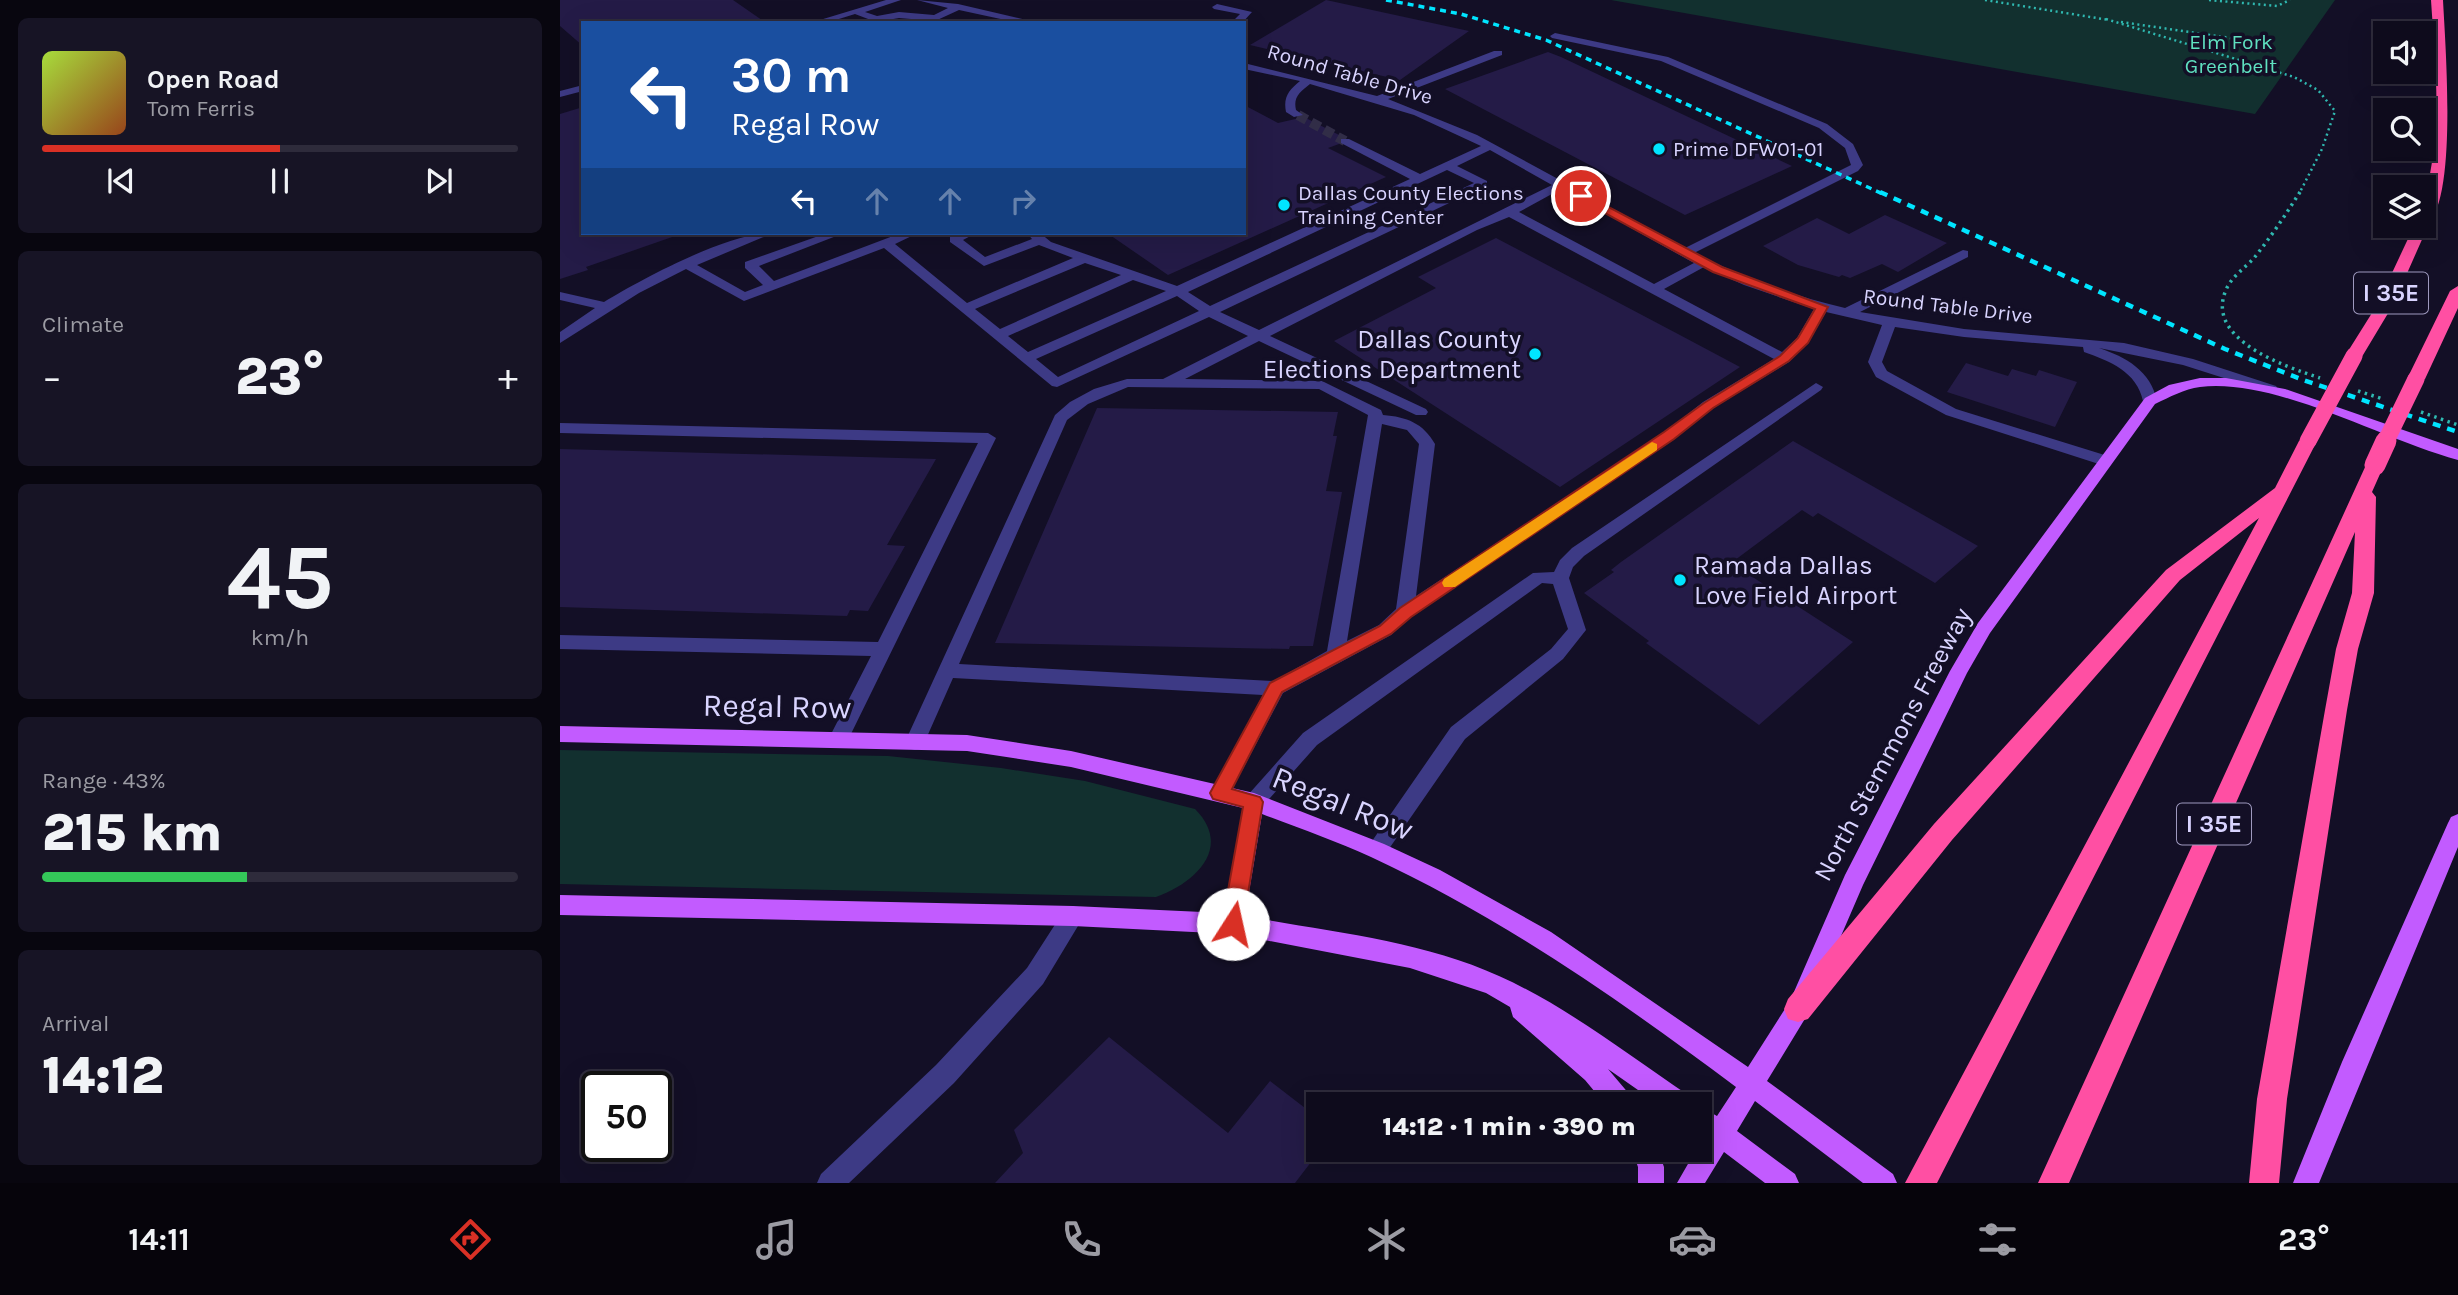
<!DOCTYPE html>
<html lang="en">
<head>
<meta charset="utf-8">
<style>
  :root { --surface:#0e0b1c; --page:#171425; --text:#f1f3f6; --muted:#9b9ba3; --line:#2e2b3b; --accent:#d93025 }
  body { margin:0; font-family:Karla,sans-serif; background:var(--page); color:var(--text); height:100vh; display:flex; flex-direction:column; font-size:26px; white-space:nowrap }
  * { box-sizing:border-box; margin:0 }
  p { font-size:23px; color:var(--muted) }
  .icon { flex:none; width:38px; height:38px; fill:none; stroke:currentColor; stroke-width:2; stroke-linecap:round; stroke-linejoin:round }
  .map { position:relative; flex:1; overflow:hidden }
  .sheet { display:flex; flex-direction:column; gap:18px; padding:18px; background:#08060f; width:560px }
  .sheet>* { flex:none }
  .hud { position:absolute; left:21px; top:21px; width:665px; height:214px; border-radius:0px; box-shadow:0 7px 28px #0002,0 0 0 2px var(--line); background:#1a4fa0; color:#fff; overflow:hidden }
  .controls { position:absolute; left:1813px; top:21px; display:grid; gap:14px }
  .controls a { display:grid; place-items:center; width:63px; height:63px; border-radius:0px; background:var(--surface); box-shadow:0 7px 28px #0002,0 0 0 2px var(--line); font-size:35px }
  .speed { position:absolute; left:21px; top:1071px; display:flex; gap:14px; font-size:35px; font-weight:700; text-align:center }
  .speed>* { display:grid; place-content:center; width:91px; height:91px; border-radius:50%; background:var(--surface); box-shadow:0 7px 28px #0002,0 0 0 2px var(--line); line-height:1 }
  .speed .limit { border:4px solid #111; border-radius:10px; background:#fff; color:#111 }
  .pin { position:absolute; display:grid; place-items:center; width:60px; height:60px; color:#fff; margin:-30px; border:4px solid #fff; border-radius:50%; box-shadow:0 2px 7px #0007 }
  .me { position:absolute; width:77px; margin:-38px; rotate:10deg; stroke-linejoin:round; filter:drop-shadow(0 0 5px #0008) }
  .turn { display:flex; align-items:center; gap:24px; height:147px; padding:0 35px; font-size:32px }
  .turn .icon { width:91px; height:91px; stroke-width:2.5 }
  .turn b { display:block; font-size:49px; line-height:60px }
  .lanes { display:flex; align-items:center; height:66px; padding:0 35px; background:#0003; justify-content:center; gap:35px; direction:ltr }
  .lanes .off { opacity:.35 }
  .big { font-size:52px; font-weight:800; line-height:1.1 }
  .sheet .card { flex:1; display:flex; flex-direction:column; justify-content:center; gap:10px; min-width:0; padding:0 24px; border-radius:10px; background:var(--page) }
  .sheet .dial { align-items:center; gap:0 }
  .dial b { font-size:91px; line-height:1 }
  .song { display:flex; align-items:center; gap:21px }
  .cover { width:84px; height:84px; border-radius:10px; background:linear-gradient(135deg,hsl(80 70% 55%),hsl(20 70% 35%)) }
  .played { height:7px; border-radius:4px; background:linear-gradient(90deg,var(--accent) 50%,var(--line) 50%) }
  .keys { display:flex; justify-content:space-around; direction:ltr }
  .heat { display:flex; justify-content:space-between; align-items:center; font-size:38px; direction:ltr }
  .charge { height:10px; border-radius:5px; background:linear-gradient(90deg,#34c759 43%,var(--line) 0) }
  .trip { position:absolute; left:746px; top:1092px; width:406px; height:70px; border-radius:0px; background:var(--surface); box-shadow:0 7px 28px #0002,0 0 0 2px var(--line); font-weight:800; line-height:70px; text-align:center }
  .menu { display:flex; height:112px; justify-content:space-around; align-items:center; background:#06040b; color:var(--muted) }
  .menu .icon { width:49px; height:49px }
  .menu .active { color:var(--accent) }
  .menu b { font-size:32px; color:var(--text) }
  main { display:flex; flex:1; min-height:0 }
  .map>svg:first-child { display:block }
  .green { fill:#12302f }
  .building { fill:#241b47 }
  .lines { fill:none; stroke-linecap:round; stroke-linejoin:round }
  .minor-tunnel { stroke:#312d47; stroke-width:10; stroke-dasharray:10 5; stroke-linecap:butt }
  .path-far1 { stroke:#2fb8b0; stroke-width:2.5; stroke-dasharray:2 3.5; stroke-linecap:butt }
  .path { stroke:#2fb8b0; stroke-width:3.5; stroke-dasharray:2.5 4.5; stroke-linecap:butt }
  .minor { fill:#3d3a85; fill-rule:evenodd }
  .major { fill:#c25bff; fill-rule:evenodd }
  .highway { fill:#ff4fa3; fill-rule:evenodd }
  .rail-far1 { stroke:#00e5ff; stroke-width:3.5; stroke-dasharray:6 5; stroke-linecap:butt }
  .rail { stroke:#00e5ff; stroke-width:4.5; stroke-dasharray:8 7; stroke-linecap:butt }
  .highway-bridge-far1 { stroke:#ff4fa3; stroke-width:17 }
  .highway-bridge { stroke:#ff4fa3; stroke-width:21 }
  .route { fill:#d93025; stroke:#8d1f18; stroke-width:2 }
  .slow { fill:#f59e0b }
  .poi-dot { fill:#00e5ff; stroke:#130f26; stroke-width:2.5 }
  .labels { text-anchor:middle; stroke-width:7; stroke-linejoin:round; paint-order:stroke }
  .far-park-label { font-size:21px; fill:#5fe0c0; stroke:#130f26 }
  .far-street-label { font-size:21px; fill:#d9d4ff; stroke:#130f26 }
  .far-poi-label { font-size:21px; fill:#d9d4ff; stroke:#130f26; text-anchor:start }
  .shield { fill:#130f26; stroke:#9e99be; stroke-width:2 }
  .shield-label { font-size:24px; font-weight:bold; fill:#d9d4ff }
  .poi-label { font-size:26px; fill:#d9d4ff; stroke:#130f26; text-anchor:end }
  .street-label { font-size:26px; fill:#d9d4ff; stroke:#130f26 }
  .near-street-label { font-size:32px; fill:#d9d4ff; stroke:#130f26 }
</style>
</head>
<body>
<main>
<section class="sheet">
<div class="card">
<div class="song"><i class="cover"></i><div><b>Open Road</b><p>Tom Ferris</p></div></div>
<div class="played"></div>
<div class="keys"><svg class="icon" aria-label="previous" viewBox="0 0 24 24"><path d="M18 5L8 12l10 7zM5 5v14"/></svg><svg class="icon" aria-label="pause" viewBox="0 0 24 24"><path d="M8 5v14M16 5v14"/></svg><svg class="icon" aria-label="next" viewBox="0 0 24 24"><path d="M6 5l10 7-10 7zM19 5v14"/></svg></div>
</div>
<div class="card"><p>Climate</p>
<div class="heat"><a>−</a><b class="big">23°</b><a>+</a></div>
</div>
<div class="card dial"><b>45</b><p>km/h</p></div>
<div class="card"><p>Range · 43%</p><b class="big">215 km</b><div class="charge"></div></div>
<div class="card"><p>Arrival</p><b class="big">14:12</b></div>
</section>
<div class="map">
<svg width="1898" height="1183" viewBox="0 0 1898 1183">
  <rect width="100%" height="100%" fill="#130f26"/>
  <path class="green" d="M1051,0H1775L1695,114Z
    M0,750L328,756L441,768L525,781L635,809C673,847 636,883 596,897L0,884Z"/>
  <path class="building" d="M0,0H173L206,23H23V46L0,26Z
    M766,0L909,31L840,80L690,45Z
    M988,52L1001,57L1232,166L1125,215L885,89Z
    M684,105L718,123L744,117L781,136L779,144L768,148L826,177L608,275L547,233H684Z
    M23,107V233H114L115,236L26,267L28,270L0,279V114Z
    M1325,215L1387,243L1338,272L1322,264L1290,278L1282,275L1279,277L1238,265L1203,246L1257,218L1289,234Z
    M936,238L1118,334L1180,367L1000,487L774,341L876,288L858,277Z
    M1406,363L1448,376L1452,369L1476,376L1479,370L1517,382L1495,427L1387,392Z
    M537,408L778,412L773,436H777L766,491L782,492L753,646H730L729,649L435,643Z
    M1233,441L1418,546L1375,583L1258,513L1253,517L1242,510L1171,563L1293,642L1199,725L1086,643L1089,641L1024,593L1054,572L1051,570L1061,562Z
    M0,449L376,459L327,545L345,546L308,611L290,610L287,616L0,607Z
    M549,1037L668,1133L710,1081L758,1118V1153L735,1183H435L463,1153L454,1130Z"/>
  <g class="lines">
    <path class="minor-tunnel" d="M738,115L785,141"/>
    <path class="path-far1" d="M1425,0L1549,20
      M1649,0L1717,6L1730,0
      M1546,19L1734,77L1758,90L1775,111L1762,149L1739,194
      M1561,22L1698,42"/>
    <path class="path" d="M1740,192C1726,214 1711,237 1694,258C1685,268 1671,277 1666,290C1644,340 1727,367 1760,378
      M1798,391L1823,399
      M1861,412L1898,425"/>
    <path class="minor" d="M326,0H341L305,12L317,16L339,12L374,15L388,8L357,0L398,4L479,23H459L399,10L375,21L339,18L316,22L295,14L266,23H250Z
      M657,4L692,12L682,23H671L680,14L654,9L652,7Z
      M995,33L1108,57L1267,124L1293,144L1303,165L1298,171L1134,253C1183,277 1233,296 1285,308L1403,250L1408,251V257L1300,312L1404,329L1564,343L1633,359L1716,386L1718,389L1711,393L1623,365L1539,348C1566,357 1591,371 1597,401L1590,406L1583,401C1577,372 1550,361 1524,352L1523,347L1404,337L1335,327L1322,362L1327,371L1396,409L1551,457L1553,461L1545,466L1386,415L1316,377L1308,362L1322,325L1266,312L1248,343L1229,362L1153,408L1114,439L851,617L831,635L723,693L667,799L660,801L653,799L650,793L703,695L393,678L362,748L355,750L348,748L345,742L495,415L510,402L534,389L567,379H603L688,336L649,317L497,387L492,386L324,248L184,301L126,269L79,293L0,343V332L35,308L0,300V292L44,302C82,279 171,231 213,233L137,265L185,292L203,285L185,268V262L267,233H284L199,266L214,281L341,233H358L335,244L407,303L513,258L479,245L424,266L390,242V236L399,233H416L403,240L425,257L472,239L467,233H480L491,242L617,286L850,179L781,143V139H789L860,174L921,146L854,115L750,84C740,92 733,97 736,110L743,115L734,117L726,112C723,97 729,90 740,81L684,69V63L817,96L934,51H942V55L828,99L917,135L1125,248L1291,165L1285,148L1259,128L1101,61L992,38L990,36ZM930,150L992,185L699,330L660,312L927,185V181L897,166ZM887,170L914,183L650,306L628,292ZM1001,189L1134,263L1094,284L959,212ZM949,217L1214,359L1143,402L1104,433L856,596L875,444C863,423 847,417 823,415L821,410L762,381L625,379L699,341L856,415H866L868,412L866,409L710,336L917,230ZM525,263L561,275L440,329L415,309ZM1144,267L1184,285L1254,309L1237,338L1222,352L1104,289ZM573,280L606,291L468,352L448,336ZM617,296L639,311L498,377L476,359ZM568,387L759,389L808,415L767,651L714,681L399,664L507,420L528,404ZM822,424L847,430L859,444L836,609L819,625L787,641Z
      M23,85V91L0,97V91Z
      M1256,383L1263,387L1261,390L1024,556L1013,567L1009,578L1026,630L1003,659L905,739L824,856L817,859L810,856L806,850L810,844L891,727L991,649L1008,629L993,584L982,583L757,745L701,808L694,811L687,808L684,802L687,796L743,733L973,573L994,572L1000,560L1012,548Z
      M0,423L428,433L436,438L288,740L285,746L278,748L271,746L268,740L311,656L0,649V635L318,642L418,443L0,433Z
      M513,906L521,909L524,916L483,984L394,1083L289,1183H257L261,1174L376,1065L467,968L505,909Z"/>
    <path class="major" d="M1640,378H1666L1725,389L1898,449V460C1822,440 1718,378 1640,387C1624,389 1610,397 1595,404L1430,633L1407,673L1303,885L1246,1017L1207,1081L1333,1174L1337,1183H1303L1195,1101L1177,1131L1235,1174L1239,1183H1205L1164,1152L1145,1183H1117L1136,1150H1139L1144,1137L1139,1134V1106L1157,1116L1176,1087C1061,1001 941,917 811,857C776,841 738,828 702,814L685,916C769,932 860,940 939,976C1006,1006 1067,1054 1128,1095L1131,1104H1098L1048,1069L1070,1095L1073,1104H1045L1025,1080L953,1017L950,1007L926,993L850,968L673,934L513,926L0,915V895L513,906L664,913L683,808L511,767L407,751L0,742V726L407,735L511,751L694,793L824,844L880,870L991,932L1188,1067L1230,1001L1285,875L1390,671L1418,623L1585,398L1609,385Z
      M1898,814V847L1759,1183H1733L1782,1062L1888,823L1891,817Z
      M1072,1150H1098L1104,1167V1183H1078V1167Z"/>
    <path class="highway" d="M1871,0H1883C1885,41 1898,199 1867,224L1868,226L1833,305L1800,360L1794,361L1785,356L1817,305L1854,226H1864C1864,197 1872,170 1875,140C1879,94 1874,47 1871,0Z
      M1898,286V308L1865,379L1856,384L1850,383L1847,379L1890,291Z
      M1748,435L1757,441L1377,1183H1345L1699,518L1620,580L1392,840L1248,1019L1238,1022L1228,1019L1224,1009L1228,999L1374,824L1606,570L1715,488L1739,441Z
      M1815,459L1822,461L1824,465L1812,492L1816,497L1814,593L1798,649L1787,710L1727,1099L1719,1183H1689L1697,1099L1765,710L1776,649L1792,593L1795,532L1509,1183H1478L1806,465L1808,461Z"/>
    <path class="rail-far1" d="M826,0L901,14L986,40L1323,194"/>
    <path class="rail" d="M1320,192L1665,349L1743,380L1898,432"/>
    <path class="highway-bridge-far1" d="M1748,441L1794,356
      M1825,443L1856,379"/>
    <path class="highway-bridge" d="M1815,465L1826,441"/>
  </g>
  <path class="route" d="M1017,194H1024L1162,267L1268,307L1248,343L1229,361L1153,408L1114,439L851,617L831,634L722,692L672,789L700,797L703,802L683,924L680,931L673,934L665,931L662,924L683,807L653,799L650,793L710,683L820,626L840,608L1104,432L1144,403L1220,356L1238,338L1255,309L1153,272L1017,198Z"/>
  <path class="slow" d="M1092,442L1097,444V450L895,587H884L882,583L884,579Z"/>
  <g class="poi-dot">
    <circle cx="1099" cy="149" r="7"/>
    <circle cx="724" cy="205" r="7"/>
    <circle cx="975" cy="354" r="7"/>
    <circle cx="1120" cy="580" r="7"/>
  </g>
  <g class="labels">
    <g class="far-park-label">
      <text x="1671" y="49">Elm Fork<tspan x="1671" dy="24">Greenbelt</tspan></text>
    </g>
    <g class="far-street-label">
      <text transform="translate(790 74) rotate(16)" y="7">Round Table Drive</text>
      <text transform="translate(1388 306) rotate(7)" y="7">Round Table Drive</text>
    </g>
    <g class="far-poi-label">
      <text x="1113" y="156">Prime DFW01-01</text>
      <text x="738" y="200">Dallas County Elections<tspan x="738" dy="24">Training Center</tspan></text>
    </g>
    <g class="shield">
      <rect x="1794" y="272.5" width="74" height="41" rx="5"/>
      <rect x="1617" y="803.5" width="74" height="41" rx="5"/>
    </g>
    <g class="shield-label">
      <text x="1831" y="301">I 35E</text>
      <text x="1654" y="832">I 35E</text>
    </g>
    <g class="poi-label">
      <text x="961" y="348">Dallas County<tspan x="961" dy="30">Elections Department</tspan></text>
      <text x="1134" y="574" text-anchor="start">Ramada Dallas<tspan x="1134" dy="30">Love Field Airport</tspan></text>
    </g>
    <g class="street-label">
      <text transform="translate(1332 744) rotate(-62)" y="9">North Stemmons Freeway</text>
    </g>
    <g class="near-street-label">
      <text transform="translate(217 706) rotate(1)" y="11">Regal Row</text>
      <text transform="translate(783 803) rotate(22)" y="11">Regal Row</text>
    </g>
  </g>
</svg>
<div class="controls">
<a><svg class="icon" aria-label="sound" viewBox="0 0 24 24"><path d="M4 9h4l5-4v14l-5-4H4zM17 9q2 3 0 6"/></svg></a>
<a><svg class="icon" aria-label="search" viewBox="0 0 24 24"><circle cx="10" cy="10" r="6"/><path d="M15 15l6 6"/></svg></a>
<a><svg class="icon" aria-label="layers" viewBox="0 0 24 24"><path d="M12 4l9 5-9 5-9-5zM3 14l9 5 9-5"/></svg></a>
</div>
<div class="speed"><div class="limit">50</div></div>
<div class="pin" style="left:1021px;top:196px;background:#d93025"><svg class="icon" aria-label="arrive" viewBox="0 0 24 24"><path d="M6 21V4h12l-3 4 3 4H6"/></svg></div>
<svg class="me" style="left:673px;top:924px" viewBox="-20 -20 40 40"><circle r="19" fill="#fff"/><path d="M0-13L10 11 0 6-10 11z" fill="#d93025"/></svg>
<div class="trip">14:12 · 1 min · 390 m</div>
<div class="hud">
<div class="turn"><svg class="icon" aria-label="left" viewBox="0 0 24 24"><path d="M17 20v-9H6M10 6l-5 5 5 5"/></svg><div><b>30 m</b>Regal Row</div></div>
<div class="lanes"><svg class="icon" aria-label="left" viewBox="0 0 24 24"><path d="M17 20v-9H6M10 6l-5 5 5 5"/></svg><svg class="icon off" aria-label="ahead" viewBox="0 0 24 24"><path d="M12 20V5M6 11l6-6 6 6"/></svg><svg class="icon off" aria-label="ahead" viewBox="0 0 24 24"><path d="M12 20V5M6 11l6-6 6 6"/></svg><svg class="icon off" aria-label="right" viewBox="0 0 24 24"><path d="M7 20v-9h11M14 6l5 5-5 5"/></svg></div>
</div>
</div>
</main>
<nav class="menu">
<b>14:11</b>
<svg class="icon active" aria-label="directions" viewBox="0 0 24 24"><path d="M12 3l9 9-9 9-9-9zM9 14v-3h6M13 9l2 2-2 2"/></svg>
<svg class="icon" aria-label="music" viewBox="0 0 24 24"><path d="M9 18V5l10-2v13"/><circle cx="6" cy="18" r="3"/><circle cx="16" cy="16" r="3"/></svg>
<svg class="icon" aria-label="phone" viewBox="0 0 24 24"><path d="M5 4h4l2 5-3 2q2 4 5 5l2-3 5 2v4C11 20 4 13 5 4z"/></svg>
<svg class="icon" aria-label="climate" viewBox="0 0 24 24"><path d="M12 3v18M4 7l16 10M4 17L20 7"/></svg>
<svg class="icon" aria-label="car" viewBox="0 0 24 24"><path d="M5 17H2v-5l4-1 3-4h7l3 4 3 1v5h-3M9 17h6M6 11h13"/><circle cx="7" cy="17" r="2"/><circle cx="17" cy="17" r="2"/></svg>
<svg class="icon" aria-label="filters" viewBox="0 0 24 24"><path d="M4 7h16M4 17h16"/><circle cx="9" cy="7" r="2"/><circle cx="15" cy="17" r="2"/></svg>
<b>23°</b>
</nav>
</body>
</html>
